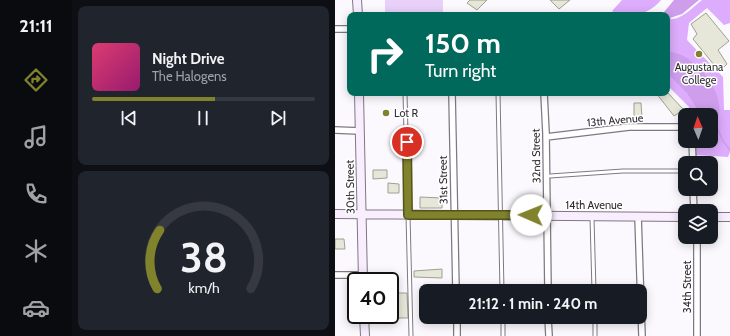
<!DOCTYPE html>
<html lang="en">
<head>
<meta charset="utf-8">
<style>
  :root { --surface:#171b24; --page:#20242c; --text:#f1f3f6; --muted:#9ea1a6; --line:#363941; --accent:#80822c }
  body { margin:0; font-family:Cabin,sans-serif; background:var(--page); color:var(--text); height:100vh; display:flex; flex-direction:column; font-size:15px; white-space:nowrap }
  * { box-sizing:border-box; margin:0 }
  p { font-size:13px; color:var(--muted) }
  .icon { flex:none; width:22px; height:22px; fill:none; stroke:currentColor; stroke-width:2; stroke-linecap:round; stroke-linejoin:round }
  .map { position:relative; flex:1; overflow:hidden }
  .sheet { display:flex; flex-direction:column; gap:6px; padding:6px; background:#0d0f14; width:263px }
  .sheet>* { flex:none }
  .hud { position:absolute; left:12px; top:12px; width:323px; height:84px; border-radius:8px; box-shadow:0 2px 10px #0003; background:#00695c; color:#fff; overflow:hidden }
  .needle { width:26px; rotate:358deg }
  .fabs { position:absolute; left:343px; top:108px; display:grid; gap:8px }
  .fabs a { display:grid; place-items:center; width:40px; height:40px; border-radius:8px; background:var(--surface); box-shadow:0 2px 10px #0003; font-size:20px }
  .speed { position:absolute; left:12px; top:272px; display:flex; gap:8px; font-size:20px; font-weight:700; text-align:center }
  .speed>* { display:grid; place-content:center; width:52px; height:52px; border-radius:50%; background:var(--surface); box-shadow:0 2px 10px #0003; line-height:1 }
  .speed .limit { border:2px solid #111; border-radius:6px; background:#fff; color:#111 }
  .pin { position:absolute; display:grid; place-items:center; width:34px; height:34px; color:#fff; margin:-17px; border:2px solid #fff; border-radius:50%; box-shadow:0 1px 4px #0007 }
  .me { position:absolute; width:44px; margin:-22px; rotate:271deg; stroke-linejoin:round; filter:drop-shadow(0 0 3px #0008) }
  .turn { display:flex; align-items:center; gap:14px; height:84px; padding:0 12px; font-size:18px }
  .turn .icon { width:52px; height:52px; stroke-width:2.5 }
  .turn b { display:block; font-size:28px; line-height:34px }
  .sheet .card { flex:1; display:flex; flex-direction:column; justify-content:center; gap:6px; min-width:0; padding:0 14px; border-radius:8px; background:var(--page) }
  .sheet .dial { align-items:center; gap:0 }
  .dial svg { height:104px; overflow:visible; fill:none; stroke:var(--line); stroke-width:7; stroke-linecap:round; text-anchor:middle }
  .dial text { fill:var(--text); stroke:none }
  .song { display:flex; align-items:center; gap:12px }
  .cover { width:48px; height:48px; border-radius:6px; background:linear-gradient(135deg,hsl(340 70% 55%),hsl(320 70% 35%)) }
  .played { height:4px; border-radius:2px; background:linear-gradient(90deg,var(--accent) 55%,var(--line) 55%) }
  .keys { display:flex; justify-content:space-around; direction:ltr }
  .trip { position:absolute; left:84px; top:284px; width:228px; height:40px; border-radius:8px; background:var(--surface); box-shadow:0 2px 10px #0003; font-weight:800; line-height:40px; text-align:center }
  main { display:flex; flex:1; min-height:0 }
  .tabs { display:flex; flex-direction:column; width:72px; justify-content:space-around; align-items:center; background:#090b0e; color:var(--muted) }
  .tabs .icon { width:28px; height:28px }
  .tabs .on { color:var(--accent) }
  .tabs b { font-size:18px; color:var(--text) }
  .map>svg:first-child { display:block }
  .green { fill:#e8d0f8 }
  .forest { fill:#ddacfc }
  .water { fill:#ce9eed }
  .lines { fill:none; stroke-linecap:round; stroke-linejoin:round }
  .stream { stroke:#ce9eed; stroke-width:1.5 }
  .building { fill:#e6e7d8; stroke:#9fa092 }
  .lane-casing { stroke:#7f7884; stroke-width:5 }
  .street-casing { stroke:#7f7884; stroke-width:8 }
  .secondary-casing { stroke:#7f7884; stroke-width:10 }
  .lane { stroke:#fff; stroke-width:3 }
  .street { stroke:#fff; stroke-width:5.5 }
  .secondary { stroke:#f8eefe; stroke-width:8 }
  .route-casing { stroke:#53541d; stroke-width:10 }
  .route { stroke:#80822c; stroke-width:7 }
  .poi-dot { fill:#80822c; stroke:#fff; stroke-width:1.5 }
  .labels { text-anchor:middle; stroke-width:3; stroke-linejoin:round; paint-order:stroke }
  .poi-label { font-size:11px; fill:#312e33; stroke:#fff }
  .street-label { font-size:11px; fill:#312e33; stroke:#fff }
</style>
</head>
<body>
<main>
<nav class="tabs">
<b>21:11</b>
<svg class="icon on" aria-label="directions" viewBox="0 0 24 24"><path d="M12 3l9 9-9 9-9-9zM9 14v-3h6M13 9l2 2-2 2"/></svg>
<svg class="icon" aria-label="music" viewBox="0 0 24 24"><path d="M9 18V5l10-2v13"/><circle cx="6" cy="18" r="3"/><circle cx="16" cy="16" r="3"/></svg>
<svg class="icon" aria-label="phone" viewBox="0 0 24 24"><path d="M5 4h4l2 5-3 2q2 4 5 5l2-3 5 2v4C11 20 4 13 5 4z"/></svg>
<svg class="icon" aria-label="climate" viewBox="0 0 24 24"><path d="M12 3v18M4 7l16 10M4 17L20 7"/></svg>
<svg class="icon" aria-label="car" viewBox="0 0 24 24"><path d="M5 17H2v-5l4-1 3-4h7l3 4 3 1v5h-3M9 17h6M6 11h13"/><circle cx="7" cy="17" r="2"/><circle cx="17" cy="17" r="2"/></svg>
</nav>
<section class="sheet">
<div class="card">
<div class="song"><i class="cover"></i><div><b>Night Drive</b><p>The Halogens</p></div></div>
<div class="played"></div>
<div class="keys"><svg class="icon" aria-label="previous" viewBox="0 0 24 24"><path d="M18 5L8 12l10 7zM5 5v14"/></svg><svg class="icon" aria-label="pause" viewBox="0 0 24 24"><path d="M8 5v14M16 5v14"/></svg><svg class="icon" aria-label="next" viewBox="0 0 24 24"><path d="M6 5l10 7-10 7zM19 5v14"/></svg></div>
</div>
<div class="card dial"><svg viewBox="0 0 100 80">
<path d="M14 69A42 42 0 1 1 86 69"/>
<path d="M14 69A42 42 0 0 1 16 24" stroke="#80822c"/>
<text x="50" y="56" font-size="32" font-weight="700">38</text>
<text x="50" y="72" font-size="11">km/h</text>
</svg></div>
</section>
<div class="map">
<svg width="395" height="336" viewBox="0 0 395 336">
  <rect width="100%" height="100%" fill="#fcf9fe"/>
  <path class="green" d="M50,0H108V15H50Z"/>
  <path class="forest" d="M287,0H326C316,13 292,22 277,11Z
    M367,0H395V23L389,25L372,8L354,23L352,40L388,77L389,110H395V152L393,157L360,155V141H376V115H352L354,107L332,85V18C344,23 358,7 367,0Z"/>
  <path class="water" d="M339,0H364L347,14L335,18L329,12Z
    M332,50C338,53 347,54 352,58C370,70 392,99 382,120L376,122V115H366L352,93L332,73Z"/>
  <g class="lines">
    <path class="stream" d="M332,21L335,18
      M379,121L388,141L395,150"/>
  </g>
  <path class="building" d="M135,0H152L142,10L132,3Z
    M215,0H235L224,9Z
    M371,13L394,41L383,50L392,64L386,70L384,71L358,39L362,34L356,24Z
    M321,93H333L348,109L347,111L339,116Z
    M299,103H306L307,118H299Z
    M38,170H52V178L38,179Z
    M53,183L64,184V193H53Z
    M85,197L107,198V208H85Z
    M0,239H9L10,249H0Z
    M107,269V278L79,277V271Z
    M55,293H72L73,318H55Z"/>
  <g class="lines">
    <g class="lane-casing">
      <path id="lane" d="M70,93L76,336
        M163,93L167,291
        M215,176L288,171H350
        M257,218L259,291
        M168,317V336
        M260,317V336"/>
    </g>
    <g class="street-casing">
      <path id="street" d="M0,29H15
        M117,93L121,291
        M209,93L211,133L213,291
        M0,130L25,131
        M211,137L294,127H350
        M357,141L358,163
        M358,189L359,211
        M303,216L307,336
        M362,237V336
        M0,275H28
        M122,317V336
        M213,317L214,336"/>
    </g>
    <g class="secondary-casing">
      <path id="secondary" d="M22,0L23,15
        M24,93L28,281
        M0,214L350,217
        M376,217H395
        M29,315L30,336"/>
    </g>
    <use href="#lane" class="lane"/>
    <use href="#street" class="street"/>
    <use href="#secondary" class="secondary"/>
  </g>
  <g class="lines">
    <g class="route-casing">
      <path id="route" d="M72,142L73,215H196"/>
    </g>
    <use href="#route" class="route"/>
  </g>
  <g class="poi-dot">
    <circle cx="364" cy="54" r="4"/>
    <circle cx="51" cy="113" r="4"/>
  </g>
  <g class="labels">
    <g class="poi-label">
      <text x="364" y="71">Augustana<tspan x="364" dy="13">College</tspan></text>
      <text x="59" y="117" text-anchor="start">Lot R</text>
    </g>
    <g class="street-label">
      <text transform="translate(280 120) rotate(-5)" y="4">13th Avenue</text>
      <text transform="translate(201 156) rotate(-91)" y="4">32nd Street</text>
      <text transform="translate(108 180) rotate(-91)" y="4">31st Street</text>
      <text transform="translate(15 187) rotate(-91)" y="4">30th Street</text>
      <text x="259" y="209">14th Avenue</text>
      <text transform="translate(352 287) rotate(-90)" y="4">34th Street</text>
    </g>
  </g>
</svg>
<div class="fabs">
<a><svg class="needle" viewBox="-14 -14 28 28"><path d="M0-13l5 13h-10z" fill="#e53935"/><path d="M0 13l5-13h-10z" fill="#9ea1a6"/></svg></a>
<a><svg class="icon" aria-label="search" viewBox="0 0 24 24"><circle cx="10" cy="10" r="6"/><path d="M15 15l6 6"/></svg></a>
<a><svg class="icon" aria-label="layers" viewBox="0 0 24 24"><path d="M12 4l9 5-9 5-9-5zM3 14l9 5 9-5"/></svg></a>
</div>
<div class="speed"><div class="limit">40</div></div>
<div class="pin" style="left:72px;top:142px;background:#d93025"><svg class="icon" aria-label="arrive" viewBox="0 0 24 24"><path d="M6 21V4h12l-3 4 3 4H6"/></svg></div>
<svg class="me" style="left:196px;top:215px" viewBox="-20 -20 40 40"><circle r="19" fill="#fff"/><path d="M0-13L10 11 0 6-10 11z" fill="#80822c"/></svg>
<div class="trip">21:12 · 1 min · 240 m</div>
<div class="hud">
<div class="turn"><svg class="icon" aria-label="right" viewBox="0 0 24 24"><path d="M7 20v-9h11M14 6l5 5-5 5"/></svg><div><b>150 m</b>Turn right</div></div>
</div>
</div>
</main>
</body>
</html>
